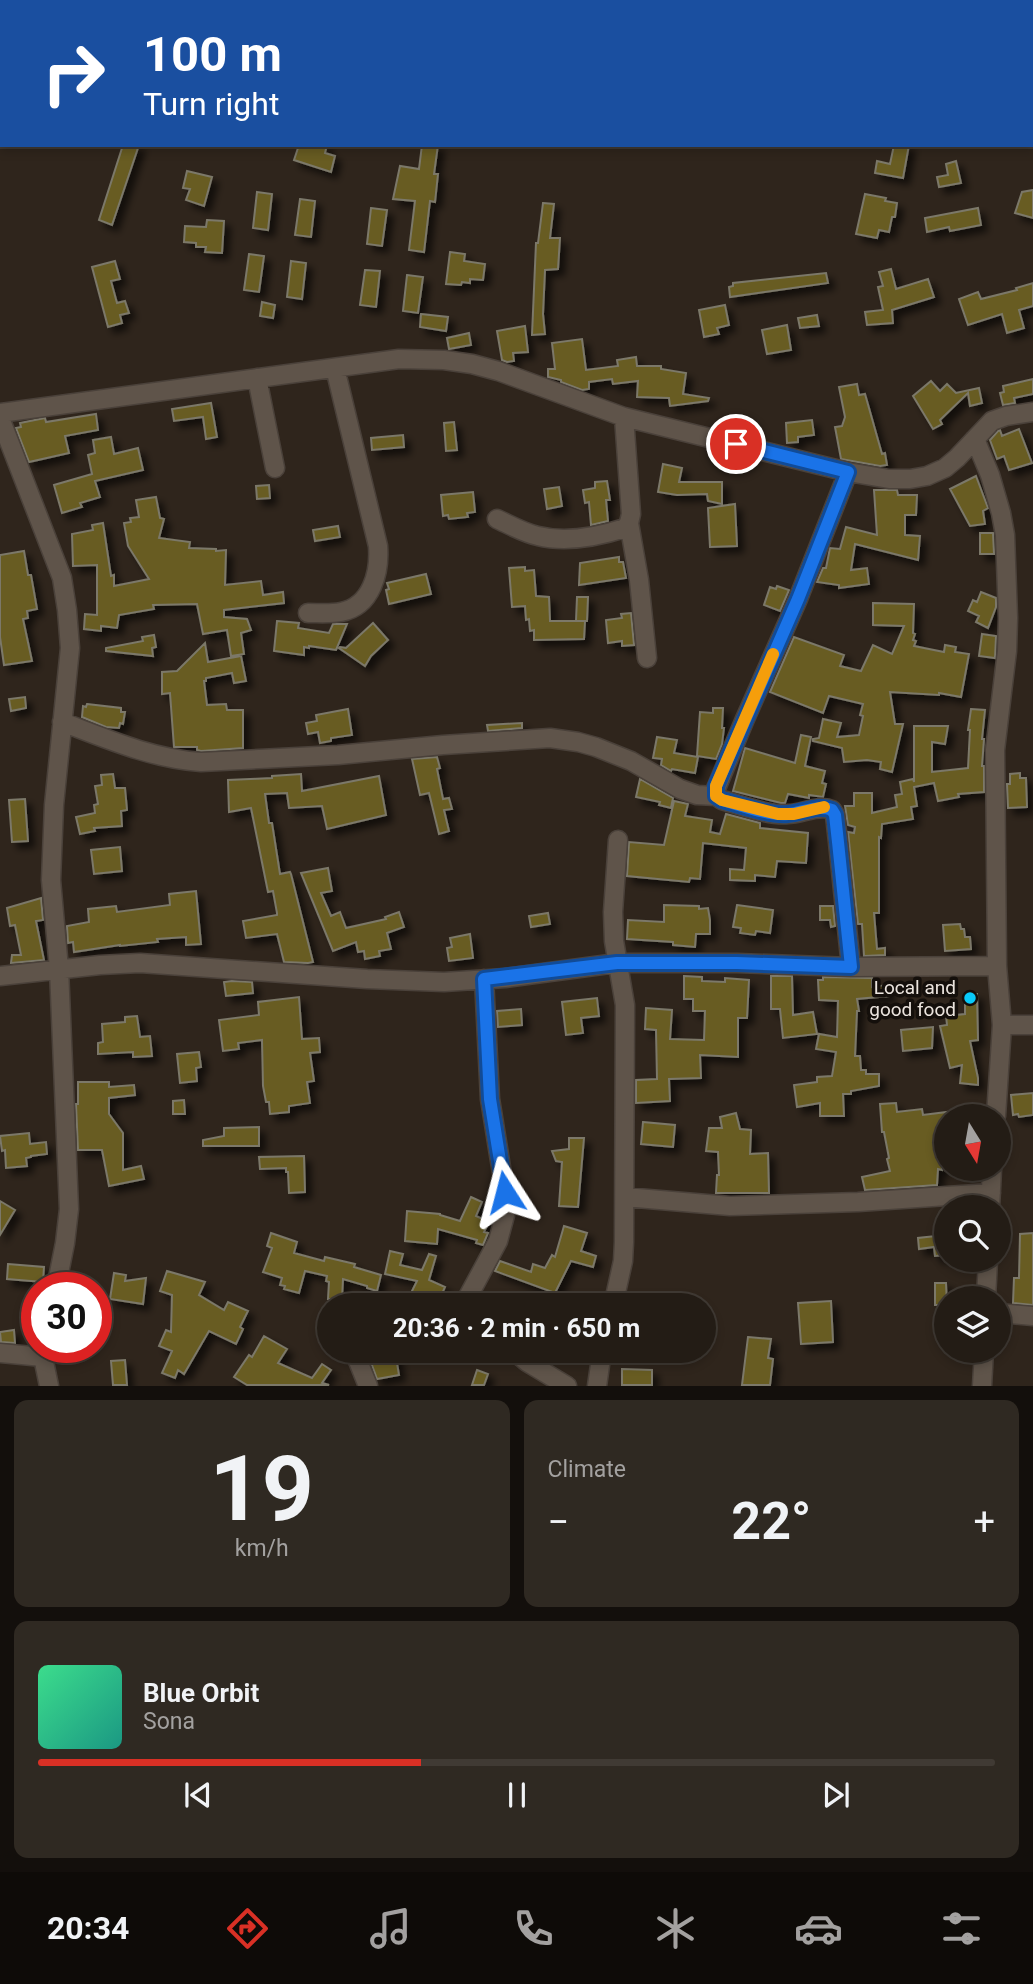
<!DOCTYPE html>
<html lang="en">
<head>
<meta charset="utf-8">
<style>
  :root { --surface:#231c15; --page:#2f2922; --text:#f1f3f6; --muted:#a3a1a0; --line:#403a34; --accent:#d93025 }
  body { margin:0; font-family:Roboto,sans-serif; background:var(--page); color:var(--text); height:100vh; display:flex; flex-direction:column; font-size:26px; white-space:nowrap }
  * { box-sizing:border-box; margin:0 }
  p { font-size:23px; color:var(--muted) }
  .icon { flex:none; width:38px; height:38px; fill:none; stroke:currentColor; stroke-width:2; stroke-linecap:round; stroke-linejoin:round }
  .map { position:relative; height:1386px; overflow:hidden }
  .side { display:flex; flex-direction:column; gap:14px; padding:14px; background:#130f0c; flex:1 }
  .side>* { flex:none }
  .banner { position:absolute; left:0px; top:0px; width:1034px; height:147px; box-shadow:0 4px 10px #0003,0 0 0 2px var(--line); background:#1a4fa0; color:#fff; overflow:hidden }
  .needle { width:46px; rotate:169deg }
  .tools { position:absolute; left:934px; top:1104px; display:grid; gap:14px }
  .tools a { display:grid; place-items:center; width:77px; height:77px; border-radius:50%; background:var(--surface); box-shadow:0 4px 10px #0003,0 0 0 2px var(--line); font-size:35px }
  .speed { position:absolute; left:21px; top:1272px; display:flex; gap:14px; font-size:35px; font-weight:700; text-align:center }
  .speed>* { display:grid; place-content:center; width:91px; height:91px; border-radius:50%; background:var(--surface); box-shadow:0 4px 10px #0003,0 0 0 2px var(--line); line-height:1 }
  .speed .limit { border:10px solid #d22; background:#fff; color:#111 }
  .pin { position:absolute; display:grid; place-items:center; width:60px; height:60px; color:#fff; margin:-30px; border:4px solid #fff; border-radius:50%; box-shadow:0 2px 7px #0007 }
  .me { position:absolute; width:77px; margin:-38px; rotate:351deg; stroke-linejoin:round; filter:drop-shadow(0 0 5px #0008) }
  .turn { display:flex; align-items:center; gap:24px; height:147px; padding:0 28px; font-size:32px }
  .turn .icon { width:91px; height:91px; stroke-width:2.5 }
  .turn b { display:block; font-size:49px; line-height:60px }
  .big { font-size:52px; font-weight:700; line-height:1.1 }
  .side .tile { flex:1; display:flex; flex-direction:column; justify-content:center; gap:10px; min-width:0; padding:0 24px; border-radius:14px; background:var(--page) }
  .side .dial { align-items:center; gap:0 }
  .dial b { font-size:91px; line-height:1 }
  .song { display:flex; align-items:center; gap:21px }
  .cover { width:84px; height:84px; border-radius:10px; background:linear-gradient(135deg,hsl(150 70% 55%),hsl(170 70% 35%)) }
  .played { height:7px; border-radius:4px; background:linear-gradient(90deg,var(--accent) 40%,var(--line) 40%) }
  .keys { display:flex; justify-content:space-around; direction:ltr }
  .heat { display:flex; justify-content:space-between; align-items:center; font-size:38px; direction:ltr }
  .side .tiles { flex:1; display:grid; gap:14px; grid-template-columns:1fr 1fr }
  .tile:last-child { grid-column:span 2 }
  .trip { position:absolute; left:317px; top:1293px; width:399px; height:70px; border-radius:35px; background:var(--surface); box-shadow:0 4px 10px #0003,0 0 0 2px var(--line); font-weight:700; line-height:70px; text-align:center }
  .tabs { display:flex; height:112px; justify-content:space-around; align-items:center; background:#0e0b08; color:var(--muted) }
  .tabs .icon { width:49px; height:49px }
  .tabs .selected { color:var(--accent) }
  .tabs b { font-size:32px; color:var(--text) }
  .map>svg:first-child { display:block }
  .building { fill:#675c22; stroke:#7b7869; stroke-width:2; filter:url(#shadow) }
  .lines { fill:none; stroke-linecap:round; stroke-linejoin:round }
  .minor-casing { stroke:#4a413a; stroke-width:21 }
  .minor { stroke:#5f544a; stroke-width:18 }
  .route-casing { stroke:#114b97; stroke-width:18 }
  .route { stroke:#1a73e8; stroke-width:12 }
  .slow { stroke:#f59e0b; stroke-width:12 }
  .poi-dot { fill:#09cafa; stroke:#140f0b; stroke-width:2.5 }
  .labels { text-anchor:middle; stroke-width:7; stroke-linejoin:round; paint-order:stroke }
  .poi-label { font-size:19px; fill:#ebe4de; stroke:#140f0b; text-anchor:end }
</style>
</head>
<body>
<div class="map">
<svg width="1033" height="1386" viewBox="0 0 1033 1386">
  <defs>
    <filter id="shadow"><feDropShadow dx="6" dy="6" stdDeviation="3.5" flood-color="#0009"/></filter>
  </defs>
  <rect width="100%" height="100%" fill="#2f251c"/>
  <path class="building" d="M123,145H139L112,225L99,220Z
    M299,145H327L325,153L335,156L331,172L294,160Z
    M422,145H438L434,174H438L435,202L430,201L424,252L409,250L415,201L393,199L400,166L419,169Z
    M894,145H909L903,178L875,173L877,161L890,164Z
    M956,161L961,183L939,187L937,177L948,175L946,164Z
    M187,171L212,177L204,206L186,200L190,189L183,188Z
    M1033,190V218L1015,213L1022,192Z
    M257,192L272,194L268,230L253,228Z
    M865,194L886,198L885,201L897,203L895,217H892L889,232L879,230L877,238L856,234Z
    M300,199L315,201L311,237L295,235Z
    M543,203L554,204L550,238H560L558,269L545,270L543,314L545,334L532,335L536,243H538Z
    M371,208L387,210L382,246L367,244Z
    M978,208L981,225L950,231L949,227L927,232L925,218Z
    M207,220L224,221L222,253L205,252L206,247H196V243L184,242L185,226L206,227Z
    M450,252L465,254L464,261L485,264L483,280L470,279V283L462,282L461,285L446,284Z
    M249,254L264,256L259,292L244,290Z
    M115,261L120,279L111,281L117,303L125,301L129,313L120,315L122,323L108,327L92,267Z
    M291,261L306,263L302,299L287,297Z
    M891,269L896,289L928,279L934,297L892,310L893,323L867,325L865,312L883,310L878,287L883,286L879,272Z
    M365,270L380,271L376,307L360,305Z
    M826,273L828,283L730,297L729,287L733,286V283Z
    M407,275L423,277L418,313L403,311Z
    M1033,283V306L1019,310L1024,328L1007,333L1002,314L968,325L959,299L978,292L981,299L1017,290L1016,288Z
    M262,302L275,305L273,318L260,316Z
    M725,305L729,325L717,328L719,334L704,337L699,310Z
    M421,314L448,317L446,331L420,327Z
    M817,315L819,326L800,328L798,318Z
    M787,325L791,350L767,354L762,330Z
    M525,326L528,352L513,353L514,361L507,362L502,360L497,331Z
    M469,333L471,345L449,349L447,338Z
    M582,339L586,370L618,366L617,360L636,357L637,366H661V369L686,373L683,394L709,398L708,401L670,406L669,398L637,397L638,381L613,384L612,379L589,382V389L582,390L561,382V380L548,377V369H555L552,343Z
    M1033,379V394L1014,398L1015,403L1003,405L1000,393L1004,392L1003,386Z
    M931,381L940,391L947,384L956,393L979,388L982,403L970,406L968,393L940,420L942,424L933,429L913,396Z
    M857,384L859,395L865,394L882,454L885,453L887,465L880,466L841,459L835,427L842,426L845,417L839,387Z
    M211,403L217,437L206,439L203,417L174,421L172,409Z
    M96,414L98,430L65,436L69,453L29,462L16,428L21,427L20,423L45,418L46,422Z
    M812,420L814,435L798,437V442L787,443L786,423Z
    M454,422L457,450L446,451L444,423Z
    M1019,429L1032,463L1009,470L1004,456L997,459L990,440L998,431L1000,430L1002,436Z
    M403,435L404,447L372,450L371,438Z
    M111,437L114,454L138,448L143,470L95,481L100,497L80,503L82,507L62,513L54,485L92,474L88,455L95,453L93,440Z
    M663,464L682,468L679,482H722V504L708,501L707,494L677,495L658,492Z
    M976,476L988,508L983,511L985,524L970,526L950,489Z
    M607,481L610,500H606L608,521L591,525L589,502L585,503L583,490L595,488V482Z
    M269,485L270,498L257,499L256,486Z
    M559,487L562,506L547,509L544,489Z
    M874,490H897L898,495H917L916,515H905V535L920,536L918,560L855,544L851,570L867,568L869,584L839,588V585L817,582L823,568H826L830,548L840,549L846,527L877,535Z
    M473,492L475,512L467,513L468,517L449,519L448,515L443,516L441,495Z
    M156,497L160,518L164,519L159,538L190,542L189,548L216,549V551L226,550L225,585L261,581L263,595L283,592L284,603L224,610V617L247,619L251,630L241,633L244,654L231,656L227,630L203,634L197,604L153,605L154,609L119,615L117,628L101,626V631L84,629L85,614L97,615V565L73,566L72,534L93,530L92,525L103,523L111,576L114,575V586L149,579L128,546L124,523L131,522L130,518L139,517L136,500Z
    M735,504L737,546L710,547L708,508Z
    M338,526L340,537L315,541L313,530Z
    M980,533H993L994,554H980Z
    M24,551L28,575H31L37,609L27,611L28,618L23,619L32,661L4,665L0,637V555Z
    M619,557V562H623L626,578L579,585L580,563Z
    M525,567V571L534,570L536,596L549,597L550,621H585L584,639L534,640V630L530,631L529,619L526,620L525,606L512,607L509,568Z
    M426,574L431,594L389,604L386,590L389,589L387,583Z
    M777,586L789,590L780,611L764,605L770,587L776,589Z
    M981,592L996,598V607L988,628L976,622L979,616L968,611L973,600L977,602Z
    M577,597H588L587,621H576Z
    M873,603L914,604L913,633L915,634L913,640L916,641L914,646L944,652L945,645L956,647L955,652L969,654L961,697L939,693V695L890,692L895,724H903L892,772L880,769L881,762L867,760L844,762L842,748L813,741V739L819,738L823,719L841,723L837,737L859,735L863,716L860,715L863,704L829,696L823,713L770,692L794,637L844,655L840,666L861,671L873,645L892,654L904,626L873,625Z
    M631,613L634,645L622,646V641L608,643L606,620L622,618L621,614Z
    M277,621L299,623L298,628L329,633L333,624H347L336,650L309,646V648L304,647V655L274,651Z
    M373,623L388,640L371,656L365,666L339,648L340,647L346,648Z
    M982,634L996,636L995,658L979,656Z
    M154,635L156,647L152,648L153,656L106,651V648L143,641L142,637Z
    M205,643L208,662L241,656L246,681L234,683L232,673L206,678V681H204L207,705L226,704L227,710H243V748L201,751L197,750V747H174L170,693L162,694V672L177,671Z
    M25,697L26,708L11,711L9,699Z
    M87,704L121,708V712H125L123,724L120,723L119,728L106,727L82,717L83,706L86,707Z
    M713,708H723L722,728H724L722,744L716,759L697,756L700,712L713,713Z
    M348,709L352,735L331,738V741L320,743L318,732L308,734L306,723L317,721L316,715Z
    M971,709L985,710L982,739H984L982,766H984V792L958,794L959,797L938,801L934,783L914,787L917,806L911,807L913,819L882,824L881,838L879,837V913H874L877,949L885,948V955L864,956L862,924H858L848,832L854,833L855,827L848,825L845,806H854V793H872V813L897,807L895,795L902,794L900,782L913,779L914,782V726H948L945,744L932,742V772L968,768L970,730H968Z
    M522,723V728L488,731L487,725Z
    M801,735L811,737L805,766L825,771L822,783L826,784L823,797L809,795V798L788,794L785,803H781L733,791L745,748L795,763Z
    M657,737L677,740L674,753L698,757L695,773L672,769L671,771L661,765L662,759L653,758Z
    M437,757L440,768L437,769L443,799L449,798L452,809L444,810L449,831L439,834L429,793L420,795L412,759Z
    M1020,773V778H1026L1027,807L1008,808L1007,784H1010V774Z
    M113,774L115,788H125L127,810L121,811L122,826L94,828L95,831L80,834L76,817L95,813L94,805L98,804L95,786L102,785L101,775Z
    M301,774L302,791L379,776L386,815L327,829L322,806L289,808L287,793L265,794L269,823H272L280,874L290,872L291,874L313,962L308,963L284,962L277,934L246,938L243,921L277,915V913L273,891L268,892L251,808L229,812L228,780L272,778V776Z
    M640,779L673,798L671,808L659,805L660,802L636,797Z
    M25,799L28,841L12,842L9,800Z
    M674,801L688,804L685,816L712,820L710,832L720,834L726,814L760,823V828L808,833L806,863L777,861L775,877L755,875V881L730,880V869L744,870L746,848L703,843L700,879L690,878L689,882L627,876L629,842L664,845Z
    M120,847L122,871L94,874L91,850Z
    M328,868L332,891L321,893L331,916L340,912L346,928L386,919L385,917L399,912L404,927L387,933L391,949L379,951L380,956L365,959L364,951L358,952L356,942L333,951L301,873Z
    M196,891L201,944L186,945V937L157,939L158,942L120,946V945L74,952L73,942L68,943L67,926L89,922L88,909L116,906L117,912L170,905L169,894Z
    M41,898L43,920L36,921L44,960L11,963L12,955H21L15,925L10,926L7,908Z
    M664,905L699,906V909L708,908L710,920V934H696L695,947L673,945V942L627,939L628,920L664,922Z
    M737,905L773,910L770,933L756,931L755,935L740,933L741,928L733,927Z
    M820,906H833L835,926L831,927L830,920H820Z
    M548,913L550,924L531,927L529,916Z
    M960,924L961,929H964L965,937H970L971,949L945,951L943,925Z
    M470,934L473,958L449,961L447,948L452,947L450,938Z
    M684,976L702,977V981L725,982V978L749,980L747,1018H738V1057L700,1055L701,1078L669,1079L670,1101L636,1103V1080L657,1079L656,1030L645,1029L646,1008L672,1010L670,1039L704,1040L705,1011H693V999H684Z
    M771,976H792L793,1015L813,1012L817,1034L783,1038L780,1009H771Z
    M823,977L872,978V987L888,985L889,996L857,999L859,1011H857L855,1056H860L861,1070H866V1074H879V1086L851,1091V1094H843L844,1116H820V1103L797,1107L794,1085L817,1082V1077L832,1076L836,1052L816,1049L819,1034L837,1037L838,1001L819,1000L818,980H823Z
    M232,981L252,982L253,993L226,996L224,982Z
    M965,994H977L978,1040L970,1041L978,1078V1085L960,1083L962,1065L950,1068L940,1026L947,1025L946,1016L965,1014Z
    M299,997L302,1039L319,1038L320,1052L310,1053L314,1081L307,1082L310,1103L289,1106V1112L270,1114L269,1102H266L263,1086L262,1040L238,1043L239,1049L223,1051L219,1020L259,1015L258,1002Z
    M597,998L599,1016L581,1018L583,1033L566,1035L562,1002Z
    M521,1009L522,1025L498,1027L497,1011Z
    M137,1016L140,1037L150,1036L152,1056L133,1057V1052L98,1054V1043L103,1042L102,1024L125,1022V1017Z
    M933,1027L932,1048L903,1051L901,1030Z
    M199,1052L201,1067L196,1068L197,1081L180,1083L177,1054Z
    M78,1082H109V1087L134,1085L135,1095L109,1098V1114L123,1133V1170L141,1166L144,1179L109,1186L102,1150H78L76,1104H78Z
    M1033,1093V1115L1019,1117L1018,1114L1013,1115L1011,1095Z
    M184,1100L185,1114H173V1101Z
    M896,1103L897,1112L922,1109L923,1115L947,1112V1148H943L942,1170L938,1169L937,1185L865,1190L862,1177L890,1171L887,1159L889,1158L884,1132H882L880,1104Z
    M736,1113L740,1129L751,1130L750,1154L768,1153L769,1193H716L717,1175H719L718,1152L706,1151L709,1128H722L720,1117Z
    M643,1122L675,1125L673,1147L641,1144Z
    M259,1127V1146H203V1140L224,1136V1128Z
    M29,1133L30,1144L46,1142L47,1154L31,1156V1157L26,1158L27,1166L6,1168L5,1150L2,1151L0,1136Z
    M569,1138H584L578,1207L559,1206L562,1162L556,1161L552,1151L569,1149Z
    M304,1156L305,1192L289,1193L288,1172H286V1168L260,1169L259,1157Z
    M471,1197L482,1202L476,1216L489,1222L484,1232L488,1233L483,1245L476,1243L477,1240L438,1229L437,1244L405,1241L407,1211L440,1214V1215L460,1221Z
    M0,1201L15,1210L0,1235Z
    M564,1226L587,1233L581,1251L596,1256L593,1267L571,1261L555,1293L495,1271L500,1261L531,1272L533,1264L545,1268L552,1255L555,1257Z
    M271,1233L297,1242L294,1253L324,1261L325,1257L355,1264L354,1267L381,1275L377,1291L367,1288V1286L343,1279L342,1299H328L329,1282L326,1281L327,1276L305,1271L299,1293L284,1289L285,1286L280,1285L282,1278L263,1272L272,1248L267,1246Z
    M1033,1233V1305L1013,1303L1014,1278H1019L1020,1234Z
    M945,1235L947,1255L935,1256L934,1247L919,1249L918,1238Z
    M390,1251L403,1254L400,1265L422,1270L429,1254L436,1256L429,1280L445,1287L438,1303L411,1293L417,1281L385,1274Z
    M8,1264L44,1267L43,1282L7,1279Z
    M167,1271L205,1282L199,1295L224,1310L228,1302L248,1311L240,1327L243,1329L236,1344L209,1331L184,1374L178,1370L175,1378L162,1373L172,1351L159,1346L166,1330L171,1332L172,1295L160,1291Z
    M114,1273L126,1275L125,1281L146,1278L143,1304L110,1299Z
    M935,1283H946L947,1305H935Z
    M831,1301L833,1342L801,1344L798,1303Z
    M14,1330L15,1343L1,1342L0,1332Z
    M264,1336L287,1349L278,1363L312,1378L322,1364L331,1370L322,1383L329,1385H247L234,1377L249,1355L252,1357Z
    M748,1337L771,1339L768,1358L773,1359L770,1385H742Z
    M370,1351H395L399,1375L377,1379L372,1365Z
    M125,1360L127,1385H113L111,1361Z
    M622,1369L652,1370V1385H622Z
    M477,1370L488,1374L484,1385H472Z"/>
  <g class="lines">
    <g class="minor-casing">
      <path id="minor" d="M257,378L275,468
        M0,413L399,359L444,360L472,364L498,371L624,417L848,472L889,479H910L927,476L945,468L957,458L992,421L1006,416L1033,412
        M0,418L62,578L67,610L70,648L54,805L51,880L59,969L69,1209L65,1243L56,1288
        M975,439L990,475L1001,513L1005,535L1008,618L1007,651L995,750L997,966L1002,1025L996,1116
        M848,472L798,599L745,719L715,791L716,796L722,800C741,805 769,816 788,814C802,814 819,804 832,810L835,815L838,842L851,967
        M497,519C510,525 524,533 538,536C566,543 597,537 625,528L629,523L631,514L624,417
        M629,523L639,580L647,658
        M308,613C319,613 331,614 341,612C372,606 380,572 378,546L335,368
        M62,722C107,739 153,759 201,762L338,755L443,745L550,738L578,742L596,747L631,761L680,789L697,795L716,796
        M0,976L100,965L140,963L367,979L444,982L505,978L617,963H737L851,967L997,966
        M1002,1025H1033
        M625,1197L730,1206L858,1202L991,1193
        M990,1208L992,1169
        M986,1298L988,1260
        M463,1306L498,1241L505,1215V1192L490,1099L484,979
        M613,1306L623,1261L624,1242L625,1005L614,941L613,912L618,840
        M999,1313L1033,1316
        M44,1348L43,1357L49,1386
        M354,1351L368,1386
        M514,1351L527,1362L567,1386
        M0,1353L43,1357
        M597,1386L602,1351
        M982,1386L984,1351"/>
    </g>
    <use href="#minor" class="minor"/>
  </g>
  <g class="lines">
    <g class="route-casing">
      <path id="route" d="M505,1192L490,1099L484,979L617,963H737L851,967L838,842L835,815L832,810C819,804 802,813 788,814C769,816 741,805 722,800L716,796V786L798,599L848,472L736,444"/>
    </g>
    <use href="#route" class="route"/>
    <path class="slow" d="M773,654L716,786V796L722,800L778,814H794L824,807"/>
  </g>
  <circle class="poi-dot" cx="970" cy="998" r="7"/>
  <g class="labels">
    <g class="poi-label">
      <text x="956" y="994">Local and<tspan x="956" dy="22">good food</tspan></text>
    </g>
  </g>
</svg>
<div class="tools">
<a><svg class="needle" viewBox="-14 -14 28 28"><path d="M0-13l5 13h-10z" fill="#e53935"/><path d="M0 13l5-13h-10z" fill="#a3a1a0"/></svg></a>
<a><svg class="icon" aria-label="search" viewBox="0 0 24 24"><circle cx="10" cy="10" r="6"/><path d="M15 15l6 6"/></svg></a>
<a><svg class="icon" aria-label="layers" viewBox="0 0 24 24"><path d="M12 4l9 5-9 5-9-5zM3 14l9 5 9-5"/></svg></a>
</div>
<div class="speed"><div class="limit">30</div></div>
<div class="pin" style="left:736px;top:444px;background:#d93025"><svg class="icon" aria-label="arrive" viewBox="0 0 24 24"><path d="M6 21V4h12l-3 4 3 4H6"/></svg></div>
<svg class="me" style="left:505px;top:1192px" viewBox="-20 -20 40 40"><path d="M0-17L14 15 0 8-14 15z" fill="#1a73e8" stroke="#fff" stroke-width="4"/></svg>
<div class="trip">20:36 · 2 min · 650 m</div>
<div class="banner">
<div class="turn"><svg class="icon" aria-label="right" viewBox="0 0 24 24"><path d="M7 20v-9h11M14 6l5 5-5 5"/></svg><div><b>100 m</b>Turn right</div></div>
</div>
</div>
<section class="side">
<div class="tiles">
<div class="tile dial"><b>19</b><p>km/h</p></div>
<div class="tile"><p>Climate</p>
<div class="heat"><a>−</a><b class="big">22°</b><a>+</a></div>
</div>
<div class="tile">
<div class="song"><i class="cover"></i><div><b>Blue Orbit</b><p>Sona</p></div></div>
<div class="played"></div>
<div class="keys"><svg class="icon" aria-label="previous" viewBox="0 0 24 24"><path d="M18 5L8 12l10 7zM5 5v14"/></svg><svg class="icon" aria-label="pause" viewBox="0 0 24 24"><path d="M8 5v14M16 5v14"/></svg><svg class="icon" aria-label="next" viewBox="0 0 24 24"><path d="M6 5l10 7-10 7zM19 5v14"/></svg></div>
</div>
</div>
</section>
<nav class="tabs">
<b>20:34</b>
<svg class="icon selected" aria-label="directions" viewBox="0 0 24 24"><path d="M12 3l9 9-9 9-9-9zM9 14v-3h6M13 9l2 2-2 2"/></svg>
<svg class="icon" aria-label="music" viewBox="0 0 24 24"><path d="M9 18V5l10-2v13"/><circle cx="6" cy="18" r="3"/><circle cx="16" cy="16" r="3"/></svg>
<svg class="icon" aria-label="phone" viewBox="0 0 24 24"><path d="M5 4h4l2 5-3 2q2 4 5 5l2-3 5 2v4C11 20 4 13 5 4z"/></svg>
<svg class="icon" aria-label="climate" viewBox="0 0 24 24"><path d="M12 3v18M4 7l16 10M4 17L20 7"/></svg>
<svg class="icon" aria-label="car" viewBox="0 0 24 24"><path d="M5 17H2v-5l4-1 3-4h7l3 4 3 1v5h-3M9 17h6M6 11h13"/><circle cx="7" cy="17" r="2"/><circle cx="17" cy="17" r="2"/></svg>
<svg class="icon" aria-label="filters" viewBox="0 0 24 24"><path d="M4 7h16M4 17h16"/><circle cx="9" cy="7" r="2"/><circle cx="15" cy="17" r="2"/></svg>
</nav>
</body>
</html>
